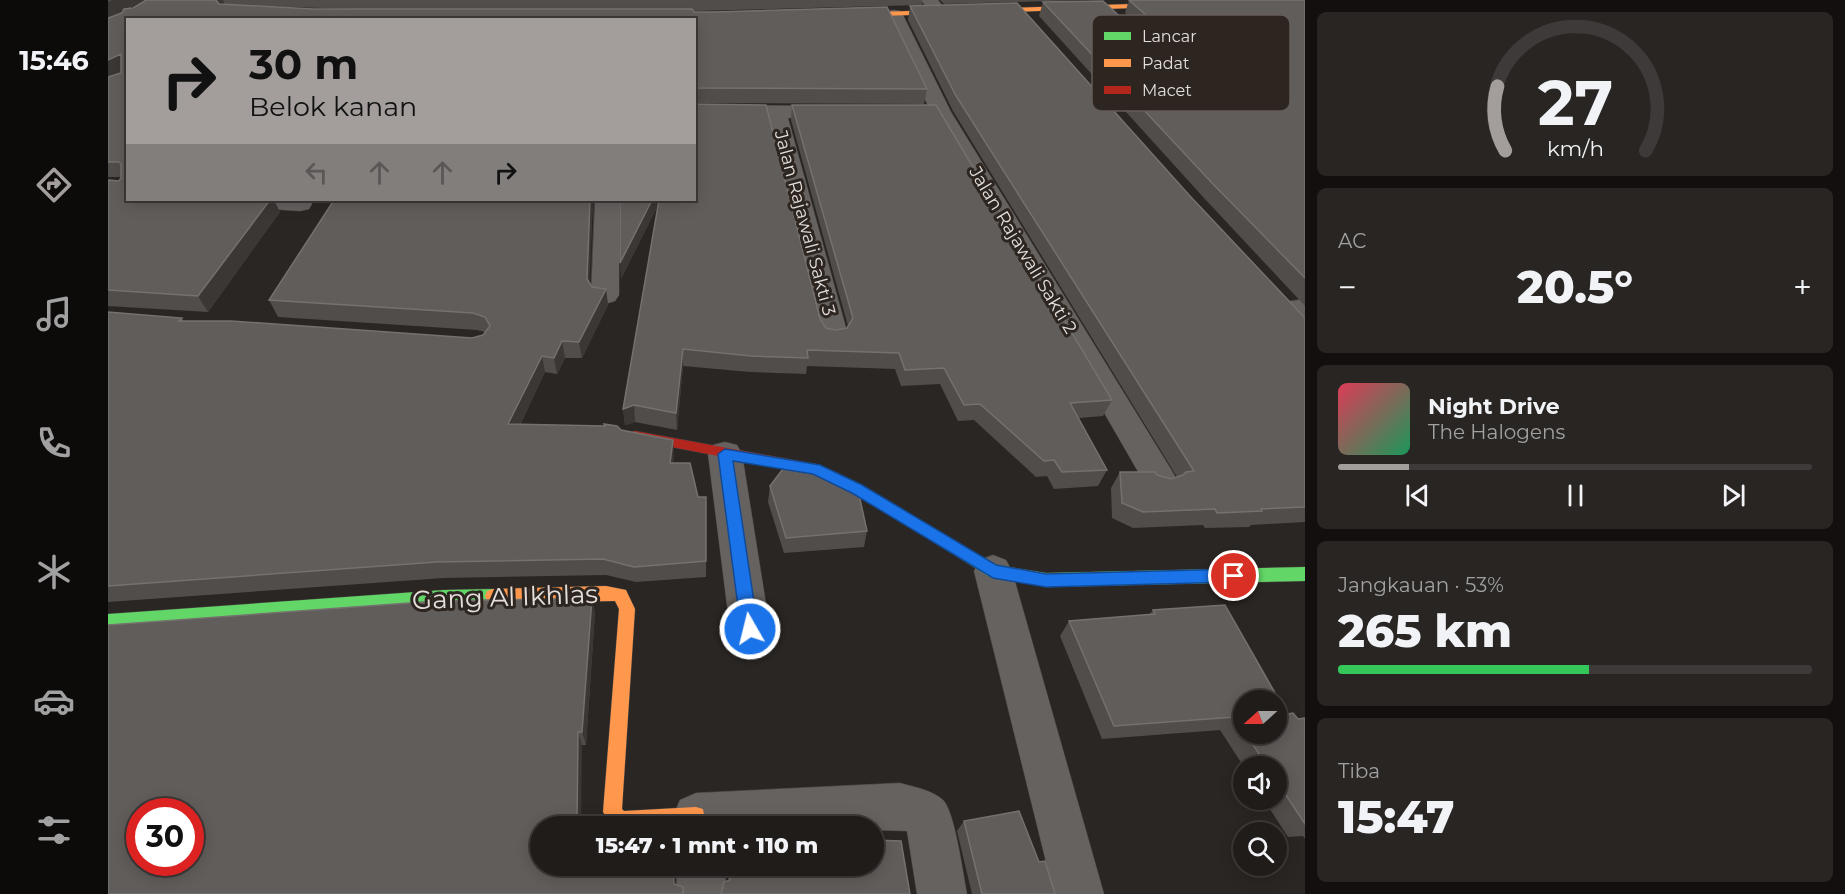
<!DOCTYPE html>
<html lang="id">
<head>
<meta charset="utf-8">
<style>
  :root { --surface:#201c1a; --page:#282523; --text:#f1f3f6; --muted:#a2a1a2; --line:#3d3a39; --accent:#a39e9b }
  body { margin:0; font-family:Montserrat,sans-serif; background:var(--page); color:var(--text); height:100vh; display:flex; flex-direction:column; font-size:22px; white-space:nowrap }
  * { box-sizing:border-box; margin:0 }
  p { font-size:20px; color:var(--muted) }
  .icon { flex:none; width:33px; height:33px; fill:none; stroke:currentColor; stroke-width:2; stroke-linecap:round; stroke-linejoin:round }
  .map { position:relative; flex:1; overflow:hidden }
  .details { display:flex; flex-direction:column; gap:12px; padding:12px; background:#120f0e; width:540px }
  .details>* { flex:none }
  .top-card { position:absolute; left:18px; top:18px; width:570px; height:183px; border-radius:0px; box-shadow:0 3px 15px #0003,0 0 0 2px var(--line); background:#a39e9b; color:#111; overflow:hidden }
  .needle { width:39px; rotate:249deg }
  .tools { position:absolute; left:1125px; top:690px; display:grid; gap:12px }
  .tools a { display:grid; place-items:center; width:54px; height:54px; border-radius:50%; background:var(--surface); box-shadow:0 3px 15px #0003,0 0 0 2px var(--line); font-size:30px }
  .speed { position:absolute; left:18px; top:798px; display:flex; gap:12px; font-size:30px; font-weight:700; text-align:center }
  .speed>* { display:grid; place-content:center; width:78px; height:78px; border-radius:50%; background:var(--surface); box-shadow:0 3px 15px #0003,0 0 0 2px var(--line); line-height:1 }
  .speed .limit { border:9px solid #d22; background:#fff; color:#111 }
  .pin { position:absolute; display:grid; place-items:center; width:51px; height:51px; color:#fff; margin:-26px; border:3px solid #fff; border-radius:50%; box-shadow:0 2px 6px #0007 }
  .me { position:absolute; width:66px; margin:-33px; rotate:352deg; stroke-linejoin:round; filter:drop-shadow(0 0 4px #0008) }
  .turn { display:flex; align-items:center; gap:21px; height:126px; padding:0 24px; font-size:27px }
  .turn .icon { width:78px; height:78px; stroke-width:2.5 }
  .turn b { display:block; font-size:42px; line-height:51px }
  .lanes { display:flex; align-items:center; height:57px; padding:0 24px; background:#0003; justify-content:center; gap:30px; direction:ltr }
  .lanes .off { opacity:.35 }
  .big { font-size:45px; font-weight:800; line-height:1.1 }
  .details .widget { flex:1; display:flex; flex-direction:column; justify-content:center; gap:9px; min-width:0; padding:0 21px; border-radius:9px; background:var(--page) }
  .details .dial { align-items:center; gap:0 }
  .dial svg { height:156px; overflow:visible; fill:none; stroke:var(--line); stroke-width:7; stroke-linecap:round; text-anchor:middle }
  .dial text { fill:var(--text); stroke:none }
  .song { display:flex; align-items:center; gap:18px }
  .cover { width:72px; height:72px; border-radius:9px; background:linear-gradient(135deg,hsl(350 70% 55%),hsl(150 70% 35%)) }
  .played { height:6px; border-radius:3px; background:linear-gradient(90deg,var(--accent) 15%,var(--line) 15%) }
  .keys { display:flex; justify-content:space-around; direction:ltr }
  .heat { display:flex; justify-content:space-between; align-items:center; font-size:33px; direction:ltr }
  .charge { height:9px; border-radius:4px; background:linear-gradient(90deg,#34c759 53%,var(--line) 0) }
  .trip { position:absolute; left:422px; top:816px; width:354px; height:60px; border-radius:30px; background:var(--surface); box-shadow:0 3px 15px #0003,0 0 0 2px var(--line); font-weight:800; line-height:60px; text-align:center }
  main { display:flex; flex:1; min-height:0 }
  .menu { display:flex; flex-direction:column; width:108px; justify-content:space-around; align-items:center; background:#0d0b0a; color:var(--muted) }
  .menu .icon { width:42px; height:42px }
  .menu .current { color:var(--accent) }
  .menu b { font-size:27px; color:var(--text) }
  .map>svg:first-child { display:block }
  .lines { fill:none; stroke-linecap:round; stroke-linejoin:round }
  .street-casing { stroke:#484442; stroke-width:1 }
  .fast-casing { stroke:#484442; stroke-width:1 }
  .slow-casing { stroke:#484442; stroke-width:1 }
  .jam-casing { stroke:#484442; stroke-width:1 }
  .street { fill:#666260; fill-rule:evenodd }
  .fast { fill:#63d668; fill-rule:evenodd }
  .slow { fill:#ff974d; fill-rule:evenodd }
  .jam { fill:#b3261e; fill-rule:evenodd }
  .wall { fill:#504d4a; fill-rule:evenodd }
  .shaded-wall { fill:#3a3734 }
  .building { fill:#605d5a; stroke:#75716e; stroke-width:1.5; fill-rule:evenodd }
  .route { fill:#1a73e8; stroke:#114b97; stroke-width:1.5 }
  .labels { text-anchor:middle; stroke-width:6; stroke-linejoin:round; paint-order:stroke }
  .far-street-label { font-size:18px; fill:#e4dedb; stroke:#2d2520 }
  .near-street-label { font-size:26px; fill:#e4dedb; stroke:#2d2520 }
  .key { fill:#2d2520; stroke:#645c58; stroke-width:1.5 }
  .key-label { font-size:16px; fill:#e4dedb }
</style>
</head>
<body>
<main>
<nav class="menu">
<b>15:46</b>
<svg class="icon current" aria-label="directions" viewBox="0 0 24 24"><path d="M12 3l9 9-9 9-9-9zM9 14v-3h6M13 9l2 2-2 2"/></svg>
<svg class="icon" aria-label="music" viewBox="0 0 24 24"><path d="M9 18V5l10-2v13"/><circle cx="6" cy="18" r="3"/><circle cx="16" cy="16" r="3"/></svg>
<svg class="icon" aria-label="phone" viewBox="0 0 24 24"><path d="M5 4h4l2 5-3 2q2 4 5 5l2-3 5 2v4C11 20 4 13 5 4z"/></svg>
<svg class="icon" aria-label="climate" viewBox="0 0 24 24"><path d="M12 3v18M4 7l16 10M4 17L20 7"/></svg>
<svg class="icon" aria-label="car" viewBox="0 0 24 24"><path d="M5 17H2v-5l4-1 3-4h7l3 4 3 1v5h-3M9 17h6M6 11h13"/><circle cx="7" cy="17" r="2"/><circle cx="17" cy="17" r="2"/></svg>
<svg class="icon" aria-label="filters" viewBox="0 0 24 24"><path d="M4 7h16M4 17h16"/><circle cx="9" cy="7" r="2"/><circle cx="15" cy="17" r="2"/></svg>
</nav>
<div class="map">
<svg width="1197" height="894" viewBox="0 0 1197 894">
  <rect width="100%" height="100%" fill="#2a2623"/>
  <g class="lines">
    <g class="street-casing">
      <path id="street" d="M813,0H830L840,13L837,17H825Z
        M786,10L792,11L795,15L843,112L1064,471L1069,480L1064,489L1052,493L1040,489L823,112L777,15L780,11Z
        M586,105L729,106L736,108L739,112L736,116L729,118H680L740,335L736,342L726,344L716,342L712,335L659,118L586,117Z
        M117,200H201L204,204L201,209L192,211L129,207L120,205Z
        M487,200H511V295L507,301L497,304L487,301L483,295Z
        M1197,299V317L1181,318L1171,315L1167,309L1171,303Z
        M617,442L629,445L634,454L662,629L656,641L642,647L628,641L622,629L600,454L605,445Z
        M885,555L898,560L904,571L996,894H946L866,571L872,560Z
        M792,783C806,787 824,790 835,800C847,812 855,875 859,894H809L799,831L765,830V826H569L565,816L572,800L588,793Z
        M568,866H616L619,894H569Z"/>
    </g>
    <g class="fast-casing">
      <path id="fast" d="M829,531L888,565L938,573L1197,567V581L938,587L880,576L824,541L822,537L824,533Z
        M385,589L391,591L393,596L391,601L385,603L336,604L0,628V614L336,590Z"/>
    </g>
    <g class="slow-casing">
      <path id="slow" d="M1085,0H1092L1095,4L1092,6L739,17L735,15L739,13L1086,2Z
        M498,586L518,590L527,609L514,809L516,811L588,807L595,809L598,826H504L495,812L511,609L507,601L385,603L379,601L377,596L379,591L385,589Z"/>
    </g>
    <g class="jam-casing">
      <path id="jam" d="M527,431L712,465L754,485L834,533L836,537L834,541L829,543L824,541L744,493L704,474L522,439L520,436L522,433Z"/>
    </g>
    <use href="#street" class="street"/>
    <use href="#fast" class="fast"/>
    <use href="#slow" class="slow"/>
    <use href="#jam" class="jam"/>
  </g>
  <path class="wall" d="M0,0H35L20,9L25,8L38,0H814V5L585,11L819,89L816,104L586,103V20H20V200L172,212L100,312L0,306V180L11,181L13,177H0ZM149,6L245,9H205Z
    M832,0H976L836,4Z
    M1021,0H1197V306L1096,198L931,16L935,2L1043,45L1109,46L1102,44L1051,45L1017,13Z
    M802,6L1082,196L1197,318V522L1143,525L1141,527L1097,528L1095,525L1025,528L1004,518L1003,488L1012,472L1049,475L1063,479L1069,477L845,111L800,20Z
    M684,105L1004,400L995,416L971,418L999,470L990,486L946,489L939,476L928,477L866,420L850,421L832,384L793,386L787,369L699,366L698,374L642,372L575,366L569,430L527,422L517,425L515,409L550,205L513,279L512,200H586L712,319L718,328L728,330L739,328L740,326L683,120Z
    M485,200L481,283L484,287L498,289L500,305L474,358H457L449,374L437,372L412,425L513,430L565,440V463L590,497H598V577L528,582L498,575L336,578L0,602V312L74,318L76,321L364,338L375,335L377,332L369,330L170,317L161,300Z
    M662,486L759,531L756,547L676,553L660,502Z
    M484,598L487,613L478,745H474L432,866H568H566V885L0,894Z
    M1045,610L1179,714L1190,719L1197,718V839L1195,836L1180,837L1156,800H1168V766H1136V767L1112,730L994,739L952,636L961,621L1041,615ZM1136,700L1168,734H1136Z
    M856,821L931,862L947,894H864L849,831Z
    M620,866H765L620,881Z"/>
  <path class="shaded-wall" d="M4,0H35L0,19V2Z
    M107,0H115L117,5L112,11Z
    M13,54L20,68L0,78V60Z
    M162,200H166L172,212L100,312L90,296Z
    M482,200H485L481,295L479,279Z
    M544,200H553L513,279L512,263Z
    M498,289L500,305L474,358L471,342Z
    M454,341L457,358L449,374L446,358Z
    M575,349V366L569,430L568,413Z
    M434,356L437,372L404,441L400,424Z
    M526,405L527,422L517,425L515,409Z
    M565,440L566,456L563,480L562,463Z
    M484,598L487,613L478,745L474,732Z
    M470,732L474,745L473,826H469Z"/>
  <path class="building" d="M38,0H108L111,4L205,9H584L586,12H606L779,7L819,89L586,88V20H20V200H162L90,296L0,290V180L11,181L13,178V164L11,162H0V77L13,73V54L0,60V18L14,13L16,9L25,8Z
    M1021,0H1197V278L1104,183L935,2L995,1L1043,45L1108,46L1117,43L1119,37L1116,32L1108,30L1056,31Z
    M909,3L1082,196L1197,318V507L1153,509L1154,511L1109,513L1107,509L1035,512L1014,503L1012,472H1047L1049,475L1063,479L1075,475L1078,472L1086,471L848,96L802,6Z
    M586,104L658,105L712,319L718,328L728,330L739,328L745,318L684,105H828L1004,400L962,403L999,470L954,472L946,460L936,461L872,404L856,405L836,368L797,370L791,353L699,350L700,358L643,356L575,349L568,413L526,405L515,409L551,200H586Z
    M226,200H482L479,279L484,287L498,289L471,342L454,341L446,358L434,356L400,424L497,426L496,424L509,426L513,430L565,440L562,463H582L590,497H598V561L526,567L495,559L329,562L0,586V312L74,318L71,321H123L364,338L375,335L382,326L377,317L365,313L161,300Z
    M512,200H544L512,263Z
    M678,465L742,486L750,490L759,531L678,538L662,486Z
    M484,598L474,732H470L469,826H432V866H565L566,884L575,887V894H0V625L329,601ZM32,812H82V862H32Z
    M1117,605L1179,714L1185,713L1190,719L1197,718V824L1168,780V766H1159L1138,734H1168V700H1136V730L1127,717L1006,726L961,621L1047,614L1045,610Z
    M911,811L931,862L937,861L947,894H874L856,821Z
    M765,840L793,841L802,894H613L616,882L622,880L621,866H765Z"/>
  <path class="route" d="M617,449L712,465L754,485L888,565L938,574L1126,569L1132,571L1134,576L1132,581L1126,582L938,587L885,578L744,493L705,474L625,461L650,629L647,634L642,636L636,634L633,629L610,454Z"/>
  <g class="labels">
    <g class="far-street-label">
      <text transform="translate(697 223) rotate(75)" y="6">Jalan Rajawali Sakti 3</text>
      <text transform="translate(915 250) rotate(59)" y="6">Jalan Rajawali Sakti 2</text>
    </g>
    <g class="near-street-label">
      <text transform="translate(397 597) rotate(-2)" y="9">Gang Al Ikhlas</text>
    </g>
  </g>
  <rect x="984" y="15" width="198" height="96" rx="9" class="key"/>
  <rect x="996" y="32" width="27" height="8" fill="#63d668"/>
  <rect x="996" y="59" width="27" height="8" fill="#ff974d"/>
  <rect x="996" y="86" width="27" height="8" fill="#b3261e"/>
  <g class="key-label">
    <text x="1034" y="42">Lancar</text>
    <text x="1034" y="69">Padat</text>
    <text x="1034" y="96">Macet</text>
  </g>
</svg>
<div class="tools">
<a><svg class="needle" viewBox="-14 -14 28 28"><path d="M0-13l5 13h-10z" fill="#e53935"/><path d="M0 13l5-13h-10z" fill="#a2a1a2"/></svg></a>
<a><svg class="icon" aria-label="sound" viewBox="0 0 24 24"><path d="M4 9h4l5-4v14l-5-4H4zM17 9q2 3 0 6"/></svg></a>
<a><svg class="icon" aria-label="search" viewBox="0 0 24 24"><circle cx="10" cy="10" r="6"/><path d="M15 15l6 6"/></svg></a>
</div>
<div class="speed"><div class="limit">30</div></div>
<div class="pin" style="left:1126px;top:576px;background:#d93025"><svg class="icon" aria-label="arrive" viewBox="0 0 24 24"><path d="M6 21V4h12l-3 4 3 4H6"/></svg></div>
<svg class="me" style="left:642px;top:629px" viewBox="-20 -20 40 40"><circle r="17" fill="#1a73e8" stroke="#fff" stroke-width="3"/><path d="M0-11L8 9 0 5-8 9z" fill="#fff"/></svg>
<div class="trip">15:47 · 1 mnt · 110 m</div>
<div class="top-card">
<div class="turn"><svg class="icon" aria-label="right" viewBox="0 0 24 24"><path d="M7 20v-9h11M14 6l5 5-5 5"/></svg><div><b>30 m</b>Belok kanan</div></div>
<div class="lanes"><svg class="icon off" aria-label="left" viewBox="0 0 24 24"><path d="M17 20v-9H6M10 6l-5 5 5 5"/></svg><svg class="icon off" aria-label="ahead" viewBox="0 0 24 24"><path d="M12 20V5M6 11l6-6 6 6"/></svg><svg class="icon off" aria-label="ahead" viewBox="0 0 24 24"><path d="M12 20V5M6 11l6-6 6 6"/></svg><svg class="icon" aria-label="right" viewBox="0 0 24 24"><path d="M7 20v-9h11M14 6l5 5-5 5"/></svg></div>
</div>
</div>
<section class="details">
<div class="widget dial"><svg viewBox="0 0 100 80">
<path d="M14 69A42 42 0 1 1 86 69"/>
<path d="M14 69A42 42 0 0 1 10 36" stroke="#a39e9b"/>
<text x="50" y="56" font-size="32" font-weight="700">27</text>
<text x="50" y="72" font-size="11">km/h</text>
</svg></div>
<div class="widget"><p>AC</p>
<div class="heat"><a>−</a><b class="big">20.5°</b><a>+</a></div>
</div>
<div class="widget">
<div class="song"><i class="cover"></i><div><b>Night Drive</b><p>The Halogens</p></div></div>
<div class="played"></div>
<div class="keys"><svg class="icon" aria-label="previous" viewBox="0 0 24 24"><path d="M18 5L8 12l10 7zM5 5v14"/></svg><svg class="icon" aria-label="pause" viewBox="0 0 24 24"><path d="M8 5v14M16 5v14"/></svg><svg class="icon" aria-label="next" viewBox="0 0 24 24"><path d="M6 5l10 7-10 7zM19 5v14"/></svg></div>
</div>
<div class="widget"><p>Jangkauan · 53%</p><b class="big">265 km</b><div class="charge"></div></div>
<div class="widget"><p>Tiba</p><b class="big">15:47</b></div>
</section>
</main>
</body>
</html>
